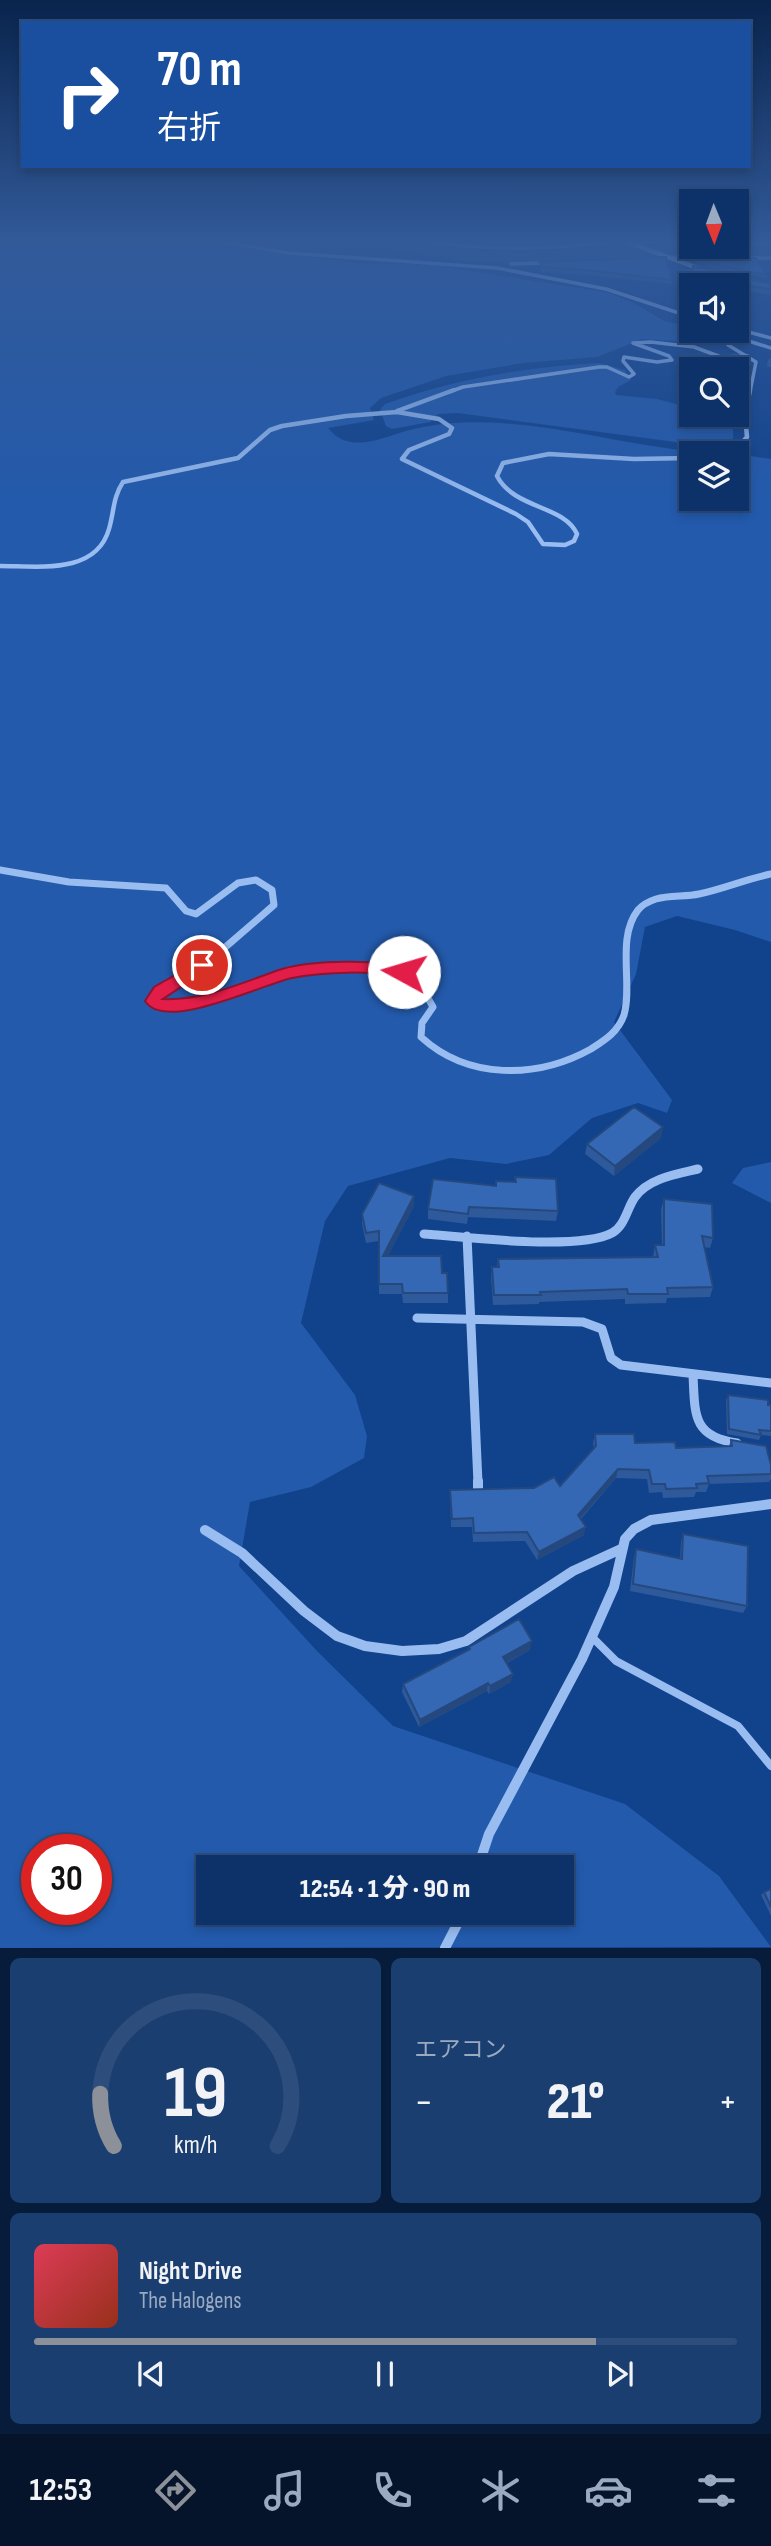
<!DOCTYPE html>
<html lang="ja">
<head>
<meta charset="utf-8">
<style>
  :root { --surface:#0d3269; --page:#1b3e71; --text:#f1f3f6; --muted:#9aaac0; --line:#2d4d7d; --accent:#8c9099 }
  body { margin:0; font-family:"Sofia Sans Condensed","Noto Sans JP",sans-serif; background:var(--page); color:var(--text); height:100vh; display:flex; flex-direction:column; font-size:26px; white-space:nowrap }
  * { box-sizing:border-box; margin:0 }
  p { font-size:23px; color:var(--muted) }
  .icon { flex:none; width:38px; height:38px; fill:none; stroke:currentColor; stroke-width:2; stroke-linecap:round; stroke-linejoin:round }
  .map { position:relative; height:1948px; overflow:hidden }
  .drawer { display:flex; flex-direction:column; gap:10px; padding:10px; background:#071c3a; flex:1 }
  .drawer>* { flex:none }
  .guide { position:absolute; left:21px; top:21px; width:730px; height:147px; border-radius:0px; box-shadow:0 4px 10px #0003,0 0 0 2px var(--line); background:#1a4fa0; color:#fff; overflow:hidden }
  .needle { width:46px; rotate:179deg }
  .buttons { position:absolute; left:679px; top:189px; display:grid; gap:14px }
  .buttons a { display:grid; place-items:center; width:70px; height:70px; border-radius:0px; background:var(--surface); box-shadow:0 4px 10px #0003,0 0 0 2px var(--line); font-size:35px }
  .speed { position:absolute; left:21px; top:1834px; display:flex; gap:14px; font-size:35px; font-weight:700; text-align:center }
  .speed>* { display:grid; place-content:center; width:91px; height:91px; border-radius:50%; background:var(--surface); box-shadow:0 4px 10px #0003,0 0 0 2px var(--line); line-height:1 }
  .speed .limit { border:10px solid #d22; background:#fff; color:#111 }
  .pin { position:absolute; display:grid; place-items:center; width:60px; height:60px; color:#fff; margin:-30px; border:4px solid #fff; border-radius:50%; box-shadow:0 2px 7px #0007 }
  .me { position:absolute; width:77px; margin:-38px; rotate:276deg; stroke-linejoin:round; filter:drop-shadow(0 0 5px #0008) }
  .turn { display:flex; align-items:center; gap:24px; height:147px; padding:0 21px; font-size:32px }
  .turn .icon { width:91px; height:91px; stroke-width:2.5 }
  .turn b { display:block; font-size:49px; line-height:60px }
  .big { font-size:52px; font-weight:800; line-height:1.1 }
  .drawer .tile { flex:1; display:flex; flex-direction:column; justify-content:center; gap:10px; min-width:0; padding:0 24px; border-radius:10px; background:var(--page) }
  .drawer .dial { align-items:center; gap:0 }
  .dial svg { height:182px; overflow:visible; fill:none; stroke:var(--line); stroke-width:7; stroke-linecap:round; text-anchor:middle }
  .dial text { fill:var(--text); stroke:none }
  .song { display:flex; align-items:center; gap:21px }
  .cover { width:84px; height:84px; border-radius:10px; background:linear-gradient(135deg,hsl(350 70% 55%),hsl(10 70% 35%)) }
  .played { height:7px; border-radius:4px; background:linear-gradient(90deg,var(--accent) 80%,var(--line) 80%) }
  .keys { display:flex; justify-content:space-around; direction:ltr }
  .heat { display:flex; justify-content:space-between; align-items:center; font-size:38px; direction:ltr }
  .drawer .tiles { flex:1; display:grid; gap:10px; grid-template-columns:1fr 1fr }
  .tile:last-child { grid-column:span 2 }
  .trip { position:absolute; left:196px; top:1855px; width:378px; height:70px; border-radius:0px; background:var(--surface); box-shadow:0 4px 10px #0003,0 0 0 2px var(--line); font-weight:800; line-height:70px; text-align:center }
  .tabs { display:flex; height:112px; justify-content:space-around; align-items:center; background:#05142a; color:var(--muted) }
  .tabs .icon { width:49px; height:49px }
  .tabs .selected { color:var(--accent) }
  .tabs b { font-size:32px; color:var(--text) }
  .map>svg:first-child { display:block }
  .green { fill:#235aac; fill-rule:evenodd }
  .lines { fill:none; stroke-linecap:round; stroke-linejoin:round }
  .river { fill:#2f538b; fill-rule:evenodd }
  .service-far1 { stroke:#99bdf1; stroke-width:2.5 }
  .service { stroke:#99bdf1; stroke-width:8 }
  .minor-far4 { stroke:#99bdf1; stroke-width:3.5 }
  .minor-far3 { stroke:#99bdf1; stroke-width:4.5 }
  .minor-far2 { stroke:#99bdf1; stroke-width:7 }
  .minor-far1 { stroke:#99bdf1; stroke-width:9 }
  .minor { stroke:#99bdf1; stroke-width:10 }
  .primary { fill:#e4edff; fill-rule:evenodd }
  .wall { fill:#2e599b }
  .shaded-wall { fill:#25497e }
  .building { fill:#3568b4; stroke:#25497e; stroke-width:2 }
  .route { fill:#e11d48; stroke:#92132f; stroke-width:2 }
</style>
</head>
<body>
<div class="map">
<svg width="771" height="1948" viewBox="0 0 771 1948">
  <rect width="100%" height="100%" fill="#11428c"/>
  <path class="green" d="M0,241C21,241 42,241 62,241C82,242 125,254 140,241H207L221,246L354,263L432,265L605,292L632,302L666,322L691,326V331H716L731,336L695,342L642,339L597,357L523,363L446,376L381,398L370,408L374,420L328,428C349,454 379,439 406,431C490,408 582,436 665,448C685,451 705,452 724,453H691V499H737V454L771,459V942L735,930L677,916L645,927L636,974L614,1022L672,1100L667,1113L638,1103L592,1118L549,1155L506,1164L450,1158L348,1186L325,1221L301,1323L355,1395L367,1436L364,1458L311,1487L250,1502L239,1566L317,1651L393,1726L625,1804L719,1876L771,1947L0,1948ZM37,1850H96V1909H37ZM208,1867H562V1913H208Z
    M599,363L625,370L631,380L618,387L615,392L616,395L657,399L691,408V415H733V440L698,445L458,413L438,414L430,422L392,429L386,426L380,410L385,404C455,379 525,367 599,363Z
    M771,1162V1203L732,1183L743,1168Z"/>
  <g class="lines">
    <path class="river" d="M369,241H417L459,249L519,252L605,249L685,242H691V247L771,244V256L685,254L605,261L519,264L459,261L379,247Z"/>
    <path class="service-far1" d="M737,242L771,244
      M631,243L691,242"/>
    <path class="service" d="M592,1637L616,1661L738,1726L771,1766"/>
    <path class="minor-far4" d="M216,241L289,253L497,268L606,289L691,317
      M424,241C489,251 552,250 617,241
      M663,257L771,258
      M511,264L547,263
      M737,329L771,338
      M449,392L463,387L599,367H607L629,377L634,374L623,361L624,357L657,362L672,360L669,356L633,343L651,342L694,347L721,357L748,356
      M750,392L756,362L728,345L725,340L742,339L771,348"/>
    <path class="minor-far3" d="M397,411L454,390
      M726,453L740,445L747,437L745,416L750,390
      M0,566C38,566 96,575 109,529C114,512 113,497 123,482L238,458L270,430L282,426L346,416L397,412L439,419L452,428L449,434L409,450L402,459L516,514L528,522L543,544L565,545L574,541L577,534C564,505 514,509 497,476L503,463L549,454L634,459L691,458"/>
    <path class="minor-far2" d="M0,870L69,882L166,888L186,911L196,914L238,883L256,880L272,890L274,905L214,957L160,991L153,1001L156,1005L204,1002L296,972L361,967L391,969L407,973L421,986L433,1007L422,1023L421,1037C468,1080 537,1079 591,1049C605,1040 618,1032 624,1015C633,984 616,938 638,910C642,905 650,901 656,899C670,895 685,897 699,894C723,889 746,879 771,874"/>
    <path class="minor-far1" d="M424,1234C466,1237 578,1251 612,1233C625,1226 627,1208 635,1197C649,1178 677,1174 698,1169
      M467,1236L478,1483
      M417,1318L583,1322L602,1329L611,1358L621,1365L771,1383
      M693,1375C695,1414 692,1437 737,1443"/>
    <path class="minor" d="M478,1481V1488
      M205,1530L242,1553L304,1611L337,1636L365,1646L402,1651L439,1649L466,1641L573,1571L621,1549
      M478,1867L489,1834L582,1659L614,1587L625,1539L634,1529L651,1520L771,1504
      M445,1948L463,1913"/>
    <path class="primary" d="M618,241H631L720,274L713,276Z"/>
  </g>
  <path class="wall" d="M246,241H266L261,244Z
    M514,241H560L514,244Z
    M737,241L744,244L743,253L692,252L693,247H737Z
    M693,257L766,275V278L712,267L692,260Z
    M540,262L672,280V284L586,275L542,272L540,267Z
    M693,266L771,289V295L747,291L740,296H737V285H692Z
    M771,358V367H767L768,360Z
    M661,1138L614,1176L585,1154L587,1144Z
    M515,1177L558,1211L556,1221L468,1217L467,1224L428,1219V1209L496,1186L515,1182Z
    M664,1199L713,1238L710,1248L704,1247L713,1287L710,1297L667,1298L666,1303L625,1304V1299L539,1302V1304L493,1305L491,1277L492,1267H497L498,1259L653,1257L655,1245H662L661,1209Z
    M414,1206L388,1256L442,1273L448,1293V1303H403L402,1294H379V1241L366,1243L362,1224V1214Z
    M728,1395L771,1405V1436L761,1435L759,1440L727,1434L726,1400Z
    M595,1434L635,1443L676,1448L729,1446L731,1440L771,1465V1479L769,1482L709,1484L706,1492H696L694,1497L663,1498L662,1492L649,1493L647,1479L616,1478L581,1519L584,1535L537,1560L525,1541L473,1542L472,1527H451L450,1490L534,1488L560,1486L594,1449L593,1443Z
    M683,1534L747,1606L743,1613L630,1591L634,1556L636,1549L680,1559L681,1542Z
    M469,1647L530,1650L507,1663L511,1682L489,1694L487,1691L419,1727L402,1692L403,1684L468,1650Z
    M771,1889V1916L761,1895L764,1892Z"/>
  <path class="shaded-wall" d="M748,286L747,291L740,296L741,291Z
    M663,1127L661,1138L614,1176L615,1166Z
    M414,1196V1206L383,1266V1256Z
    M618,1469L616,1478L576,1523L578,1515Z
    M586,1527L584,1535L537,1560L539,1552Z
    M532,1641L530,1650L502,1665L503,1657Z
    M513,1674L511,1682L489,1694L490,1686Z
    M488,1683L487,1691L419,1727L420,1720Z"/>
  <path class="building" d="M737,241H744V244H737Z
    M666,257L672,280L586,270L542,267L540,262Z
    M693,257L756,258L766,275L712,264Z
    M693,266L771,284V289L748,286L741,291L737,290V285H693Z
    M634,1107L663,1127L615,1166L587,1144Z
    M515,1177L556,1179L558,1211L469,1207L468,1214L428,1209L433,1179L496,1186V1181L516,1182Z
    M379,1183L414,1196L383,1256H441L442,1273H447L448,1293H403L402,1284H379V1231L366,1233L362,1214Z
    M664,1199L712,1204L713,1238L702,1236L713,1287L667,1288L668,1294H628L627,1289L540,1292L541,1295H494L492,1267H499L498,1259L658,1257L655,1245H664Z
    M728,1395L768,1400V1405H771V1431L759,1430L761,1435L729,1429Z
    M595,1434H634L635,1443L675,1442L676,1448L732,1446L731,1440L766,1446L771,1465V1474L707,1476L709,1483L696,1484L697,1488L666,1489L665,1484H652L649,1470L618,1469L578,1515L586,1527L539,1552L527,1532L474,1533L473,1518L452,1519L450,1490L534,1488L554,1477L560,1486L596,1446Z
    M683,1534L748,1546L747,1606L633,1584L636,1549L682,1559Z
    M519,1619L532,1641L503,1657L513,1674L490,1686L488,1683L420,1720L403,1684L470,1649L469,1647Z
    M771,1889V1907L764,1892Z"/>
  <linearGradient id="sky" x2="0" y2="1"><stop stop-color="#09244d"/><stop offset="0.47" stop-color="#325a99"/><stop offset="1" stop-color="#325a99" stop-opacity="0"/></linearGradient>
  <rect width="771" height="514" fill="url(#sky)"/>
  <path class="route" d="M202,960L210,965L208,969L163,999C204,1001 243,982 282,969C312,960 379,959 410,968L412,972L404,977C369,971 328,971 292,978C263,984 165,1033 145,1001L154,987Z"/>
</svg>
<div class="buttons">
<a><svg class="needle" viewBox="-14 -14 28 28"><path d="M0-13l5 13h-10z" fill="#e53935"/><path d="M0 13l5-13h-10z" fill="#9aaac0"/></svg></a>
<a><svg class="icon" aria-label="sound" viewBox="0 0 24 24"><path d="M4 9h4l5-4v14l-5-4H4zM17 9q2 3 0 6"/></svg></a>
<a><svg class="icon" aria-label="search" viewBox="0 0 24 24"><circle cx="10" cy="10" r="6"/><path d="M15 15l6 6"/></svg></a>
<a><svg class="icon" aria-label="layers" viewBox="0 0 24 24"><path d="M12 4l9 5-9 5-9-5zM3 14l9 5 9-5"/></svg></a>
</div>
<div class="speed"><div class="limit">30</div></div>
<div class="pin" style="left:202px;top:965px;background:#d93025"><svg class="icon" aria-label="arrive" viewBox="0 0 24 24"><path d="M6 21V4h12l-3 4 3 4H6"/></svg></div>
<svg class="me" style="left:404px;top:972px" viewBox="-20 -20 40 40"><circle r="19" fill="#fff"/><path d="M0-13L10 11 0 6-10 11z" fill="#e11d48"/></svg>
<div class="trip">12:54 · 1 分 · 90 m</div>
<div class="guide">
<div class="turn"><svg class="icon" aria-label="right" viewBox="0 0 24 24"><path d="M7 20v-9h11M14 6l5 5-5 5"/></svg><div><b>70 m</b>右折</div></div>
</div>
</div>
<section class="drawer">
<div class="tiles">
<div class="tile dial"><svg viewBox="0 0 100 80">
<path d="M14 69A42 42 0 1 1 86 69"/>
<path d="M14 69A42 42 0 0 1 8 46" stroke="#8c9099"/>
<text x="50" y="56" font-size="32" font-weight="700">19</text>
<text x="50" y="72" font-size="11">km/h</text>
</svg></div>
<div class="tile"><p>エアコン</p>
<div class="heat"><a>−</a><b class="big">21°</b><a>+</a></div>
</div>
<div class="tile">
<div class="song"><i class="cover"></i><div><b>Night Drive</b><p>The Halogens</p></div></div>
<div class="played"></div>
<div class="keys"><svg class="icon" aria-label="previous" viewBox="0 0 24 24"><path d="M18 5L8 12l10 7zM5 5v14"/></svg><svg class="icon" aria-label="pause" viewBox="0 0 24 24"><path d="M8 5v14M16 5v14"/></svg><svg class="icon" aria-label="next" viewBox="0 0 24 24"><path d="M6 5l10 7-10 7zM19 5v14"/></svg></div>
</div>
</div>
</section>
<nav class="tabs">
<b>12:53</b>
<svg class="icon selected" aria-label="directions" viewBox="0 0 24 24"><path d="M12 3l9 9-9 9-9-9zM9 14v-3h6M13 9l2 2-2 2"/></svg>
<svg class="icon" aria-label="music" viewBox="0 0 24 24"><path d="M9 18V5l10-2v13"/><circle cx="6" cy="18" r="3"/><circle cx="16" cy="16" r="3"/></svg>
<svg class="icon" aria-label="phone" viewBox="0 0 24 24"><path d="M5 4h4l2 5-3 2q2 4 5 5l2-3 5 2v4C11 20 4 13 5 4z"/></svg>
<svg class="icon" aria-label="climate" viewBox="0 0 24 24"><path d="M12 3v18M4 7l16 10M4 17L20 7"/></svg>
<svg class="icon" aria-label="car" viewBox="0 0 24 24"><path d="M5 17H2v-5l4-1 3-4h7l3 4 3 1v5h-3M9 17h6M6 11h13"/><circle cx="7" cy="17" r="2"/><circle cx="17" cy="17" r="2"/></svg>
<svg class="icon" aria-label="filters" viewBox="0 0 24 24"><path d="M4 7h16M4 17h16"/><circle cx="9" cy="7" r="2"/><circle cx="15" cy="17" r="2"/></svg>
</nav>
</body>
</html>
